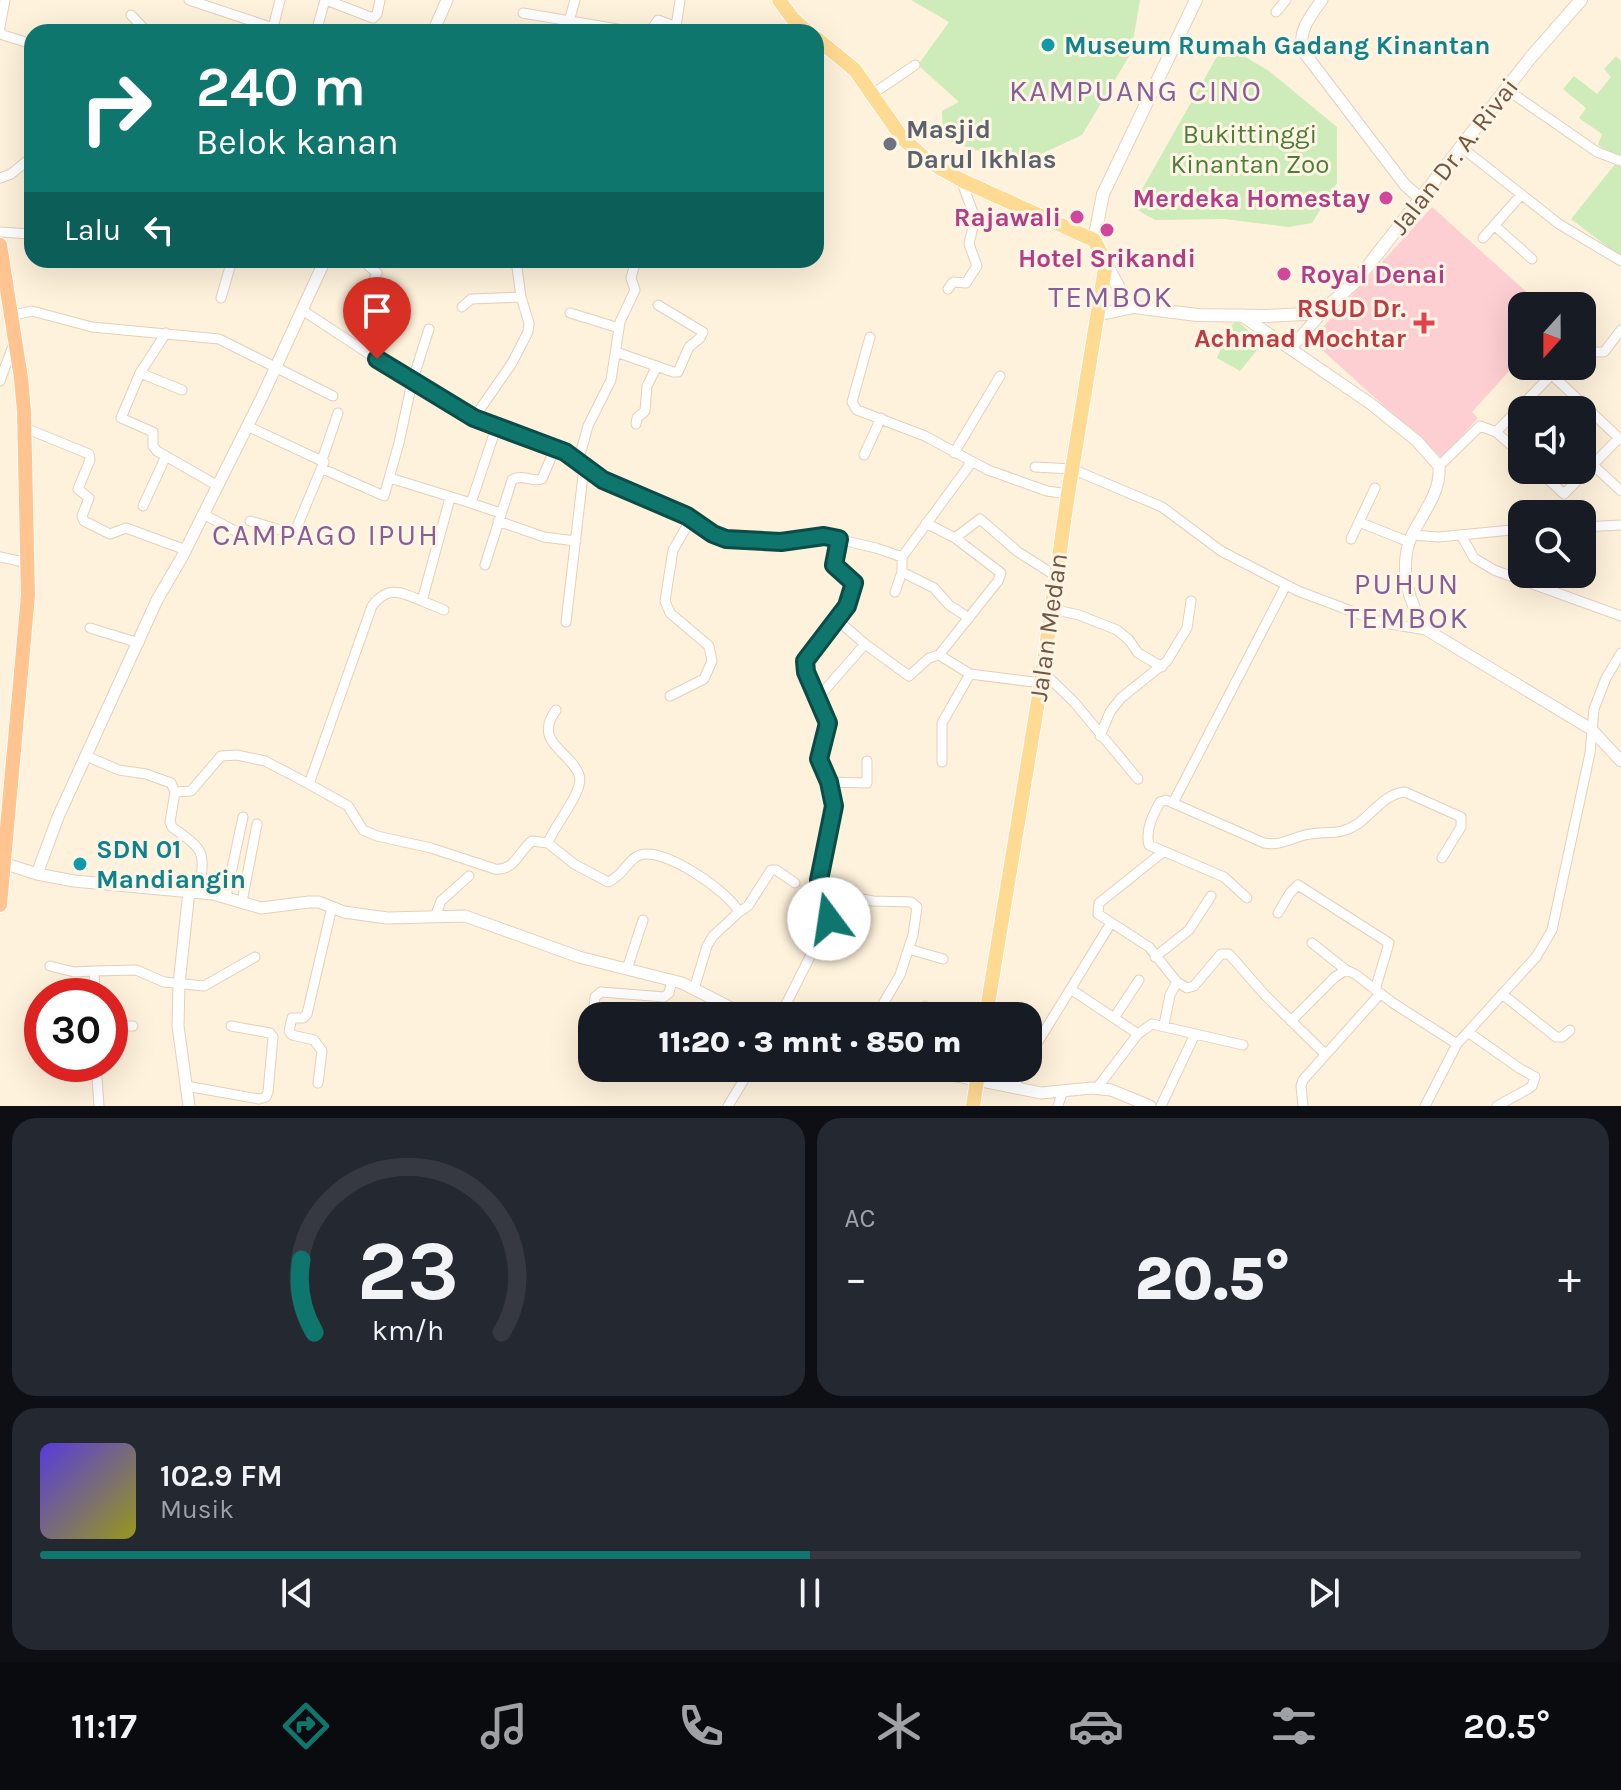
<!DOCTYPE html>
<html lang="id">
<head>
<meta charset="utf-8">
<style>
  :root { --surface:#171b24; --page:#242831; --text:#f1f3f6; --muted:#9ea1a6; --line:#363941; --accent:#0f766e }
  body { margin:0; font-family:Karla,sans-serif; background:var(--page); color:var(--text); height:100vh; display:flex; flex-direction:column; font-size:30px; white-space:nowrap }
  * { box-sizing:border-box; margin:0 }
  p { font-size:26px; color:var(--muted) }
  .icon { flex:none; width:44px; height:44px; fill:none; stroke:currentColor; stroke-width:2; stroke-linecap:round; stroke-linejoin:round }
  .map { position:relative; height:1106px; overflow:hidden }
  .drawer { display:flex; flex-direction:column; gap:12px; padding:12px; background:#0d0f14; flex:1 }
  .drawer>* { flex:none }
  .top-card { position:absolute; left:24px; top:24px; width:800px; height:244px; border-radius:24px; box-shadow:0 8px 32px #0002; background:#0f766e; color:#fff; overflow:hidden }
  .needle { width:52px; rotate:201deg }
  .tools { position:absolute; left:1508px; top:292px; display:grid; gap:16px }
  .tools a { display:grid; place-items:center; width:88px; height:88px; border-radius:16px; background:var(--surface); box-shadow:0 8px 32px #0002; font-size:40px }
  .speed { position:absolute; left:24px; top:978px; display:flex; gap:16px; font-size:40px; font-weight:700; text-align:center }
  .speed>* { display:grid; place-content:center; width:104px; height:104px; border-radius:50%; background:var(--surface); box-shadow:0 8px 32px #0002; line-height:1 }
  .speed .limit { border:12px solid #d22; background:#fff; color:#111 }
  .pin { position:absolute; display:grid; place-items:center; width:68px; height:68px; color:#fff; margin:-82px -34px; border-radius:50% 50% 50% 0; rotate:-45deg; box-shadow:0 0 8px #0007 }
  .pin .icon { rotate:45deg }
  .me { position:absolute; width:88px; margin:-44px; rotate:346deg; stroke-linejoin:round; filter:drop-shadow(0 0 6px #0008) }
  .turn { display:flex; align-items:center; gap:28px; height:168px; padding:0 40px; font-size:36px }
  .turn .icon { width:104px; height:104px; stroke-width:2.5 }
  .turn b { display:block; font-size:56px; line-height:68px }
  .then { display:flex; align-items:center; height:76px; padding:0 40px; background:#0003; gap:16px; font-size:30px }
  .big { font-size:60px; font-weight:800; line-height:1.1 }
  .drawer .card { flex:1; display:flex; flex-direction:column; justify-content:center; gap:12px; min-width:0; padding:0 28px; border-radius:24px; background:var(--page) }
  .drawer .dial { align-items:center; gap:0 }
  .dial svg { height:208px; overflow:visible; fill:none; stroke:var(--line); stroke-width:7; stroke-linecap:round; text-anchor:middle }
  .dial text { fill:var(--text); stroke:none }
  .song { display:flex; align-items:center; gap:24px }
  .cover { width:96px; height:96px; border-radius:12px; background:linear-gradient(135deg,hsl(250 70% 55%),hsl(60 70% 35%)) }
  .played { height:8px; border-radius:4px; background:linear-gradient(90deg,var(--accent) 50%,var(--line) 50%) }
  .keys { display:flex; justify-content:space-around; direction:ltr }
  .heat { display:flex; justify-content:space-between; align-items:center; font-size:44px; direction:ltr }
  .drawer .tiles { flex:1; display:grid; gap:12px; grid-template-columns:1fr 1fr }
  .card:last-child { grid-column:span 2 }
  .trip { position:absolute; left:578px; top:1002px; width:464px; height:80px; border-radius:24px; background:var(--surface); box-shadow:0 8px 32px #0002; font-weight:800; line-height:80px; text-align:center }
  .tab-bar { display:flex; height:128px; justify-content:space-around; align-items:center; background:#090b0e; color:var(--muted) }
  .tab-bar .icon { width:56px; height:56px }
  .tab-bar .active { color:var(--accent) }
  .tab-bar b { font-size:36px; color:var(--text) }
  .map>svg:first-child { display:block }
  .medical { fill:#fdced2 }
  .green { fill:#cdecba }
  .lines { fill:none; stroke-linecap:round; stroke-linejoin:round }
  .minor-casing { stroke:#e5cfbb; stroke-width:11 }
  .tertiary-casing { stroke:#e5cfbb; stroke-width:13 }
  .secondary-casing { stroke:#ead0b7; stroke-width:14 }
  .primary-casing { stroke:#fff; stroke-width:16 }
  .trunk-casing { stroke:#fff; stroke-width:16 }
  .minor { stroke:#fff; stroke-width:9 }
  .tertiary { stroke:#fff; stroke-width:11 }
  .secondary { stroke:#fff; stroke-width:12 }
  .primary { stroke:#ffda92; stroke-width:14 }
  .trunk { stroke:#ffc48f; stroke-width:14 }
  .route-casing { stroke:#0a4d48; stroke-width:20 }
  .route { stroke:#0f766e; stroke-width:14 }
  .culture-dot { fill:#0f9aa8; stroke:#fff5e4; stroke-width:3 }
  .worship-dot { fill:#6b7280; stroke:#fff5e4; stroke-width:3 }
  .hotel-dot { fill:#d1479c; stroke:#fff5e4; stroke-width:3 }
  .health-dot { fill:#e0444e; stroke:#fff5e4; stroke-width:3 }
  .labels { text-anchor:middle; stroke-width:6; stroke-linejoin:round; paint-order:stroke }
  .culture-label { font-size:26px; font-weight:bold; fill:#0d838f; stroke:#fff5e4; text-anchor:start }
  .worship-label { font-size:26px; font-weight:bold; fill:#5b616d; stroke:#fff5e4; text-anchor:start }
  .park-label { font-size:26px; fill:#4c7d3a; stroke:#fff5e4 }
  .street-label { font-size:26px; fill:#755643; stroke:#fff5e4 }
  .hotel-label { font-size:26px; font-weight:bold; fill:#b23c85; stroke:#fff5e4; text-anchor:end }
  .health-label { font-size:26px; font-weight:bold; fill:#be3a42; stroke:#fff5e4; text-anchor:end }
  .quarter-label { font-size:30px; letter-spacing:2px; fill:#875e9a; stroke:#fff5e4 }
</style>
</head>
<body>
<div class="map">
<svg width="1621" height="1106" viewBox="0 0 1621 1106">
  <rect width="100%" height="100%" fill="#fef2dc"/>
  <path class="medical" d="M1432,207L1542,306H1522V357L1472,412L1478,418L1442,458L1311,340Z"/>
  <path class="green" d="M911,0H1140L1131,53L1082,135L1039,155H991L943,139L942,111L959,102L918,65L949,22Z
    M1224,44L1269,71L1337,127V183L1312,223L1289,227L1224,219L1155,220L1132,207Z
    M1616,56L1621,61V257L1571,219L1620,158L1598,145L1602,134L1579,118L1586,108L1563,89L1574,76L1597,94L1611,77L1604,69Z
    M1237,320L1262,344L1240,371L1217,358L1229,328Z"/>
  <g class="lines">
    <g class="minor-casing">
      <path id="minor" d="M189,0L273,28
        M326,0L373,18L377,14L380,0
        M1276,12L1286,0
        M523,13L635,32
        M131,15L147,32
        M0,27L5,0
        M0,31L3,35L32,44
        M272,32L280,0
        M316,32L325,0
        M566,32L575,0
        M650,32L658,20L676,27L680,0
        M1506,89L1597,152L1621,161
        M871,95L915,65
        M1461,147L1559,224L1621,261
        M0,178L11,174L32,157
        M1494,225L1532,259
        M0,232L32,234
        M1483,238L1521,195
        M948,289L953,282L966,283L977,266L969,244L975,218L961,180
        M221,298L232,260
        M462,307L471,299L521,297
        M302,310L412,382L474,418L565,452L603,480L687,516L713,534L726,539L781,542L824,536L876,548L902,557L971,463
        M359,312L377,273L362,260
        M570,313L619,328
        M10,316L32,311L92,327L219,339L333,396
        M166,333L140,373L121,418L153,432V446L157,451L218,486
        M870,337L852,402L857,410L925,436L988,470L1047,491L1068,494
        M616,352L673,372H678L689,347L700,338L703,332L658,305
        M1582,352H1604L1621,330
        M370,355L392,309
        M140,373L182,390
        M1552,375L1621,440
        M0,381L14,343
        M474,418L512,363L528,332L529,323L521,297L516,260
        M636,424L637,418L645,411L647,386L657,366
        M247,426L324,462L294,534L250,521
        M25,428L89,454L90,460L78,489L89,498L82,516L84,521L110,534L126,528L186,550
        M1496,432L1560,366
        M954,453L1000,376
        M864,455L881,418
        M322,460L338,413
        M578,462L588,426L611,380L620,322L635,290L631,278L636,260
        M1593,465L1621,491
        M1439,466L1480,426L1496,432L1522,455
        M1035,467L1072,469L1162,507L1221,551L1298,591L1383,623L1427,630
        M323,469L384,496L399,443L412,382L429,329
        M1538,470L1564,494L1619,438
        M390,478L471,503L496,428
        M471,503L500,513
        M143,506L166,456
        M203,514L241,534
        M498,521L544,537L576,541
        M1359,522L1409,542
        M926,523L955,538L1001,573L998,581L939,655
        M1582,527L1621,525
        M1412,535L1439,537L1522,529
        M1461,535L1474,558L1494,570L1621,616
        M955,538L980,519L1018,552L1056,576
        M1351,539L1375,488
        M0,557L28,563
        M485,565L512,480C522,473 532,483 542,479L555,448
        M902,572L934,588L949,605L969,618
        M895,592L902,572V557
        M422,601L444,610
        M1052,609L1079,615L1117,630L1129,640L1138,653L1162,667
        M835,618L865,644L909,676L929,658L939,655L970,674L1041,683
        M566,622L584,467
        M90,628L139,643
        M1043,672L1074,702L1138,779
        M670,696L704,679L712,661L709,646L670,613L665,601L673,550L691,519
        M817,699L865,644
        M1100,736L1110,712L1121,698L1167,661L1187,628L1191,601
        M86,756L119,770L146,774L171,783L175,792L170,822L172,827C206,852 204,849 200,892
        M942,762V723L970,674
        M829,782L867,783V761
        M309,784L372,606C388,585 401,592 422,601L450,498
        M175,792L191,791L221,756L237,755L265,761L309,784L348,806L363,830L377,836L431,848L495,869C515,871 518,852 532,841L548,843L574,864L608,882C624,875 629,858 640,855C664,847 728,891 739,912L713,936L707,946L694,989
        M1173,803L1286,585
        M548,843C554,825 585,791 579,775C571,751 532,743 556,710
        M1163,852L1099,903L1098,914L1149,947L1177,982L1187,988L1194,986L1221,954H1229L1264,994L1324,1053
        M824,892L873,901L911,902L917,907L913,935L900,975L876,1016
        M226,896L243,817
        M1247,898L1224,877L1149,845C1145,830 1153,815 1160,802L1166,800L1264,843C1280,846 1289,839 1305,835C1327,830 1339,837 1359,823C1373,812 1387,793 1405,792L1461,817V827L1442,858
        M242,902L257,824
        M739,912L748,906L771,870H776L795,883
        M1278,913L1290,893L1298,885L1389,943L1375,990
        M435,917L441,901L469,876
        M1312,943L1346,970
        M909,949L943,959
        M1155,957L1189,930L1211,896
        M50,966L74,972L94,971
        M627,969L643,920
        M1072,990L1138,1034
        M1502,994L1556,1037H1562L1570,1030
        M95,996L94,971L136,970L164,982L204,986L255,957
        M593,1016L595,997L601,992L664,997L669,993L672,980
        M780,1016L829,919L831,907L819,880L834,806L829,782L819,759L828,723L806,672L805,661L847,606L854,583L834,565L839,539
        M921,1016L925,1006
        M1114,1018L1139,980
        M1291,1021L1335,977L1346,970L1355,974L1393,1003L1457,1044
        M1164,1025L1170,995L1177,982
        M110,1026H133
        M591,1029L592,1024
        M1468,1032L1519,1068L1535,1077L1532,1086L1528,1089L1497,1106
        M1028,1058L1111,923
        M96,1064L99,1106
        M318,1083L322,1051L314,1040L292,1035L289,1031L292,1018H303L307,1014L332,907
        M186,1086L259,1099L266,1097L268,1092L273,1037L270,1033L231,1026
        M1014,1087L1023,1068
        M1097,1088L1138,1034L1152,1024L1243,1045
        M728,1106L751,1068
        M1058,1106L1062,1093
        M1161,1106L1195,1034
        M1303,1106L1301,1086L1303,1080L1380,994
        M1425,1106L1457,1044L1536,957L1552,930L1590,753L1594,709L1606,678L1621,653"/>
    </g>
    <g class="tertiary-casing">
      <path id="tertiary" d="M1322,0C1311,15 1297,32 1303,51L1405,185L1421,199
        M433,32L447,0
        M1241,315L1371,404L1417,441L1439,466C1441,493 1423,512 1412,535C1398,566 1408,604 1427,630L1591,729L1621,761
        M1291,348L1325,309
        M0,862L37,874L74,881L213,894L261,908L309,902H319L344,912L387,918L465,916L579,957L682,983L747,1016
        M37,874L58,817L157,600L182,557L262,397L325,260
        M917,1068L1041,1093L1092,1088L1111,1090L1150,1106
        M189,1106L178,1026L179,984L189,891"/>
    </g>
    <g class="secondary-casing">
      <path id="secondary" d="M1094,240L1103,194L1196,0
        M1106,263L1123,296L1134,307
        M1096,315L1134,307L1197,315L1266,316L1305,314L1325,309L1354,283L1368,266L1531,57L1581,0"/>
    </g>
    <g class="primary-casing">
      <path id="primary" d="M779,0L793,19L808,32
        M816,38L855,70L903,139L929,162L961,180L1094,240L1106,263L1068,494L1041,683L986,1016
        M973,1106L979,1068"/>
    </g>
    <g class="trunk-casing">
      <path id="trunk" d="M0,245L21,378L24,411L28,595L0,905"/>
    </g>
    <use href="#minor" class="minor"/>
    <use href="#tertiary" class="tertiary"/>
    <use href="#secondary" class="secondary"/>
    <use href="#primary" class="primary"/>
    <use href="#trunk" class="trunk"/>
  </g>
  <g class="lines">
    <g class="route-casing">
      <path id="route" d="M377,359L474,418L565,452L603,480L687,516L713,534L726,539L781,542L824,536L839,539L834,565L854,583L847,606L805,661L806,672L828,723L819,759L829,782L834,806L819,880L831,907L829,919"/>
    </g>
    <use href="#route" class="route"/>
  </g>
  <g class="culture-dot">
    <circle cx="1048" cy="45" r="8"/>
    <circle cx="80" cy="864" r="8"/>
  </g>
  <circle class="worship-dot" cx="890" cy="144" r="8"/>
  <g class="hotel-dot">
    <circle cx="1386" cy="198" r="8"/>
    <circle cx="1077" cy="217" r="8"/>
    <circle cx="1107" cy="230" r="8"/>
    <circle cx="1284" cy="274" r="8"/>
  </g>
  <path class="health-dot" d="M1420 311h8v8h8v8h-8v8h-8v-8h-8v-8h8z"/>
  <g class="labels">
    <g class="culture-label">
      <text x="1064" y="54">Museum Rumah Gadang Kinantan</text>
      <text x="96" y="858">SDN 01<tspan x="96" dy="30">Mandiangin</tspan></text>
    </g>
    <g class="worship-label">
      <text x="906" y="138">Masjid<tspan x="906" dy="30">Darul Ikhlas</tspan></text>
    </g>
    <g class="park-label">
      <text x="1250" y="143">Bukittinggi<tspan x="1250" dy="30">Kinantan Zoo</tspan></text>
    </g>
    <g class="street-label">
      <text transform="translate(1454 156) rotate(-52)" y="9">Jalan Dr. A. Rivai</text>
      <text transform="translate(1048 627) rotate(-82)" y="9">Jalan Medan</text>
    </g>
    <g class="hotel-label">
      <text x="1370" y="207">Merdeka Homestay</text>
      <text x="1061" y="226">Rajawali</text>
      <text x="1107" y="267" text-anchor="middle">Hotel Srikandi</text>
      <text x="1300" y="283" text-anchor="start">Royal Denai</text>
    </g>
    <g class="health-label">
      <text x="1406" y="317">RSUD Dr.<tspan x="1406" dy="30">Achmad Mochtar</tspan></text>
    </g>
    <g class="quarter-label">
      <text x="1136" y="101">KAMPUANG CINO</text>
      <text x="1111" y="307">TEMBOK</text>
      <text x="326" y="545">CAMPAGO IPUH</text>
      <text x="1407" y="594">PUHUN<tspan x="1407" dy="34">TEMBOK</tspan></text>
    </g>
  </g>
</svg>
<div class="tools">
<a><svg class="needle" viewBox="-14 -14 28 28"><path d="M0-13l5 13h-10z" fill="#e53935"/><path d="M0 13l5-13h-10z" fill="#9ea1a6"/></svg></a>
<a><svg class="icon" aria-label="sound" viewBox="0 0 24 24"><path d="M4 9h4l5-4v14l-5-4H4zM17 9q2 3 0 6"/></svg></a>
<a><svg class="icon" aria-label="search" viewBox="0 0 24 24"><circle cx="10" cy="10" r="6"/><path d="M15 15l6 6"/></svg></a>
</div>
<div class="speed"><div class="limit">30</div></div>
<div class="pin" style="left:377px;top:359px;background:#d93025"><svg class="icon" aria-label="arrive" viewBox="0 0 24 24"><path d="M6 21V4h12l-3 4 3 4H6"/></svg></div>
<svg class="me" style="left:829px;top:919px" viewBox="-20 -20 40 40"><circle r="19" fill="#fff"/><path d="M0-13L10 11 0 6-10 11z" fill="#0f766e"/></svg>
<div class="trip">11:20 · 3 mnt · 850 m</div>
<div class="top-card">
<div class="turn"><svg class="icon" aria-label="right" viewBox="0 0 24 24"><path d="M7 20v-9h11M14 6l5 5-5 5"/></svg><div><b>240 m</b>Belok kanan</div></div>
<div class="then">Lalu<svg class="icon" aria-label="left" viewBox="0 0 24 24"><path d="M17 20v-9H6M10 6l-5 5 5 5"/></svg></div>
</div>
</div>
<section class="drawer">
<div class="tiles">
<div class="card dial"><svg viewBox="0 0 100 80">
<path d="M14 69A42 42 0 1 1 86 69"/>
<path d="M14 69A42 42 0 0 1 9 41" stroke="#0f766e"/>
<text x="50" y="56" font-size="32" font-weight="700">23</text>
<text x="50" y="72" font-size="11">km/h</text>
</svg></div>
<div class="card"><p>AC</p>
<div class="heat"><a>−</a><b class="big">20.5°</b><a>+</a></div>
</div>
<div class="card">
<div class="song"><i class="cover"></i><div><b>102.9 FM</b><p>Musik</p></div></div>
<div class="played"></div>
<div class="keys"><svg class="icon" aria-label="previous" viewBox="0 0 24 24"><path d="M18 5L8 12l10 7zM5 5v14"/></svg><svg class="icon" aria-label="pause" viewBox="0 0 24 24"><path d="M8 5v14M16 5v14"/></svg><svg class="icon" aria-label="next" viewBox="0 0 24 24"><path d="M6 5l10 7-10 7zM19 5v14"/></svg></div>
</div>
</div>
</section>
<nav class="tab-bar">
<b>11:17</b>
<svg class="icon active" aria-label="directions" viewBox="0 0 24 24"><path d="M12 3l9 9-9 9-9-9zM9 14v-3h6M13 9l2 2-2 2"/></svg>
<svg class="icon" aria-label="music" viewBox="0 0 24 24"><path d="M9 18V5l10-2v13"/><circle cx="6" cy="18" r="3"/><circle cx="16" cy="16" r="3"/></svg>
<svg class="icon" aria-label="phone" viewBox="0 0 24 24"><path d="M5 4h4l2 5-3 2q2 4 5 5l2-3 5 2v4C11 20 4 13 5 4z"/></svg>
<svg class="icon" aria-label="climate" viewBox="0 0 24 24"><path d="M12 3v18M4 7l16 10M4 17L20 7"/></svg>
<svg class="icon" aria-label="car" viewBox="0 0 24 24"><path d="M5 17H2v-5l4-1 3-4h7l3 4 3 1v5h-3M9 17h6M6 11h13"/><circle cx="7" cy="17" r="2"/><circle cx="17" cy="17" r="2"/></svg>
<svg class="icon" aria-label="filters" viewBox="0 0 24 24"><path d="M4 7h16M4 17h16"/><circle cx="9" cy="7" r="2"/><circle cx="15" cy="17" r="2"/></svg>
<b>20.5°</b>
</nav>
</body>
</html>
